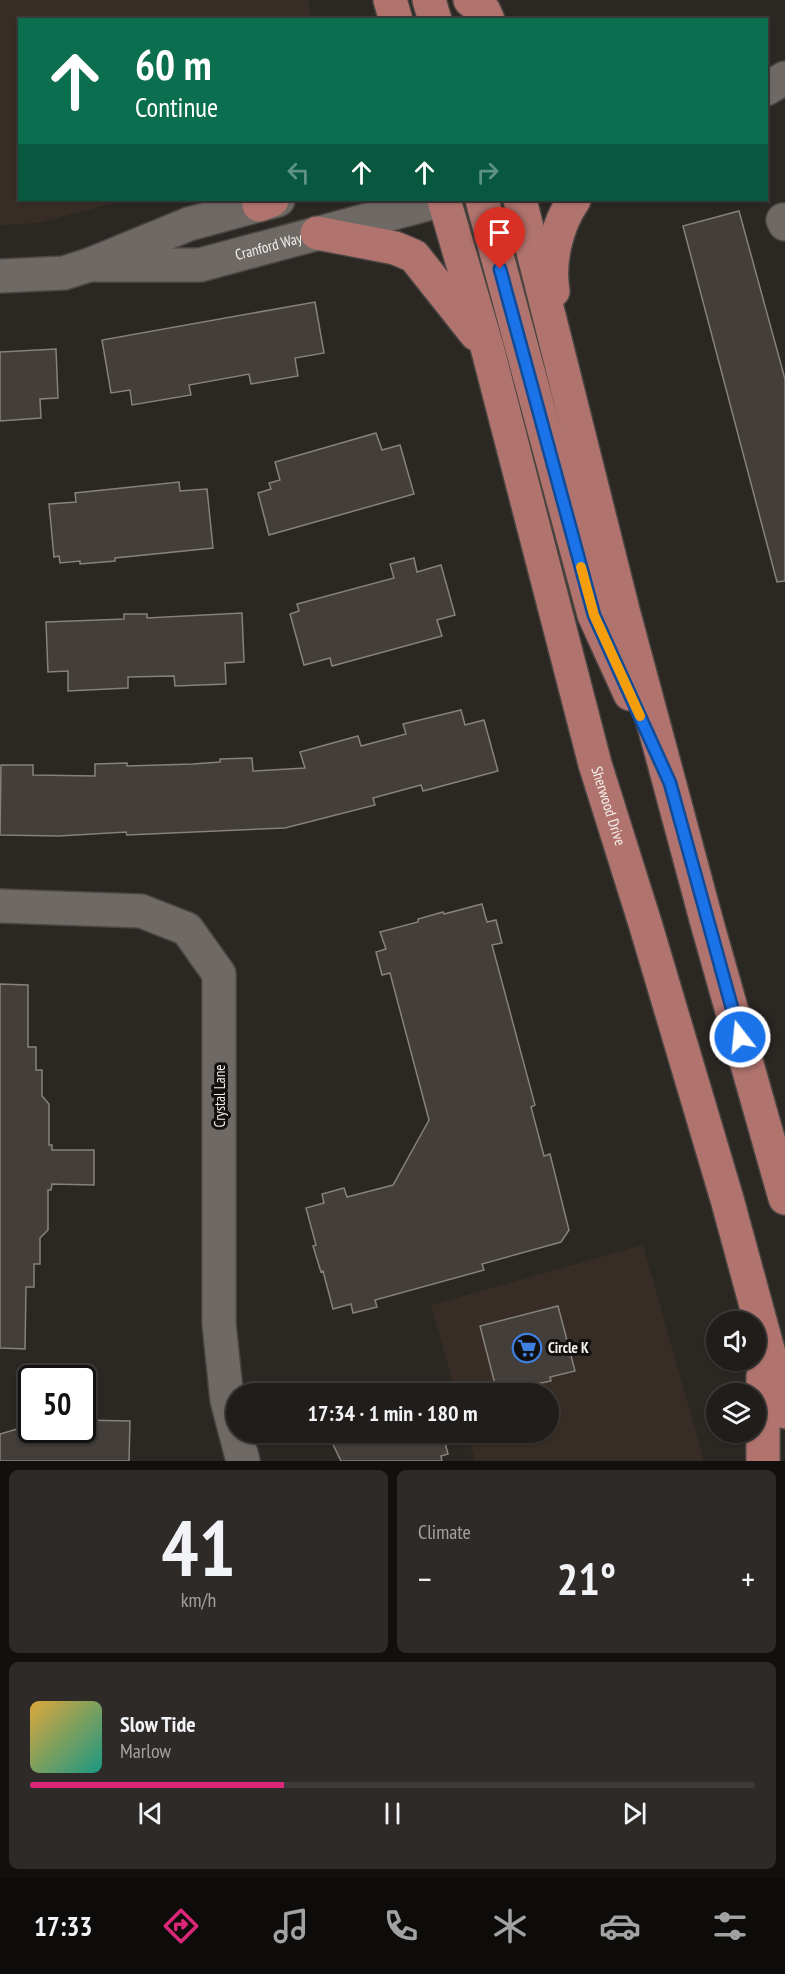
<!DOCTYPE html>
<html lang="en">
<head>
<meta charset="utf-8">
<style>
  :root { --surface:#201d1a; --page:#2d2a27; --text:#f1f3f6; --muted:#a2a2a2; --line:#3d3b39; --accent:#db2777 }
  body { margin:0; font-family:"PT Sans Narrow",sans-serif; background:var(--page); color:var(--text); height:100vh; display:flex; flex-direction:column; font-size:22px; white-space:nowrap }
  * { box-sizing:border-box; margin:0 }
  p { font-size:20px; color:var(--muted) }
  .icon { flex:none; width:33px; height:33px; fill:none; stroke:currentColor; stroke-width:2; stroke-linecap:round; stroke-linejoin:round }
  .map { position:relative; height:1461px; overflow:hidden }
  .sheet { display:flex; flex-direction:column; gap:9px; padding:9px; background:#12100e; flex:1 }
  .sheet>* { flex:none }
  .hud { position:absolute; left:18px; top:18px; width:750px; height:183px; border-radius:0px; box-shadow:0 2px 4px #0004,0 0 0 2px var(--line); background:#0b6e4f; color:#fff; overflow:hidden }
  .buttons { position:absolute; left:706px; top:1311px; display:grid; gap:12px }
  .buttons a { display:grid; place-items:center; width:60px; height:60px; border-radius:50%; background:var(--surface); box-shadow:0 2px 4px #0004,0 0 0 2px var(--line); font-size:30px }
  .speed { position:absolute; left:18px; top:1365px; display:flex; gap:12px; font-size:30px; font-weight:700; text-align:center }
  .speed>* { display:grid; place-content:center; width:78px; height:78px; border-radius:50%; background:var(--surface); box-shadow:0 2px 4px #0004,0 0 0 2px var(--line); line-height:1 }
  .speed .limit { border:3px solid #111; border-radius:9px; background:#fff; color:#111 }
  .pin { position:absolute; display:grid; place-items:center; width:51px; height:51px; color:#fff; margin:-62px -26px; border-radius:50% 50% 50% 0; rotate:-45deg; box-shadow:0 0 6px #0007 }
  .pin .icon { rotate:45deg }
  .me { position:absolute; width:66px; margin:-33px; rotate:344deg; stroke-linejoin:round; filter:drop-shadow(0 0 4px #0008) }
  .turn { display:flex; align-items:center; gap:21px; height:126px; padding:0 18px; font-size:27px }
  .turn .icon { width:78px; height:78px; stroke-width:2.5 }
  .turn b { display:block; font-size:42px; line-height:51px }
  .lanes { display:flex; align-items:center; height:57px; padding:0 18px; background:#0003; justify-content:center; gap:30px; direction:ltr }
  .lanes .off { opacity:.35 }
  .big { font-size:45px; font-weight:700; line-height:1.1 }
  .sheet .widget { flex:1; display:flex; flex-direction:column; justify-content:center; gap:9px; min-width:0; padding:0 21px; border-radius:9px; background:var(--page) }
  .sheet .dial { align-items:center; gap:0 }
  .dial b { font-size:78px; line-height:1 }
  .song { display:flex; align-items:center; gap:18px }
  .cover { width:72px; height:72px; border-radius:9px; background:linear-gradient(135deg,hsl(40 70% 55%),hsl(170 70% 35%)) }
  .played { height:6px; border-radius:3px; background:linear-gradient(90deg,var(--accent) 35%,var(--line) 35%) }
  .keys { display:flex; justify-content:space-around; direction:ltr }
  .heat { display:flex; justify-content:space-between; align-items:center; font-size:33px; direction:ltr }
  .sheet .tiles { flex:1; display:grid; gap:9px; grid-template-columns:1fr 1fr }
  .widget:last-child { grid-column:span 2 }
  .trip { position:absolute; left:226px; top:1383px; width:333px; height:60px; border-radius:30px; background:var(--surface); box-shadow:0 2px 4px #0004,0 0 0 2px var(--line); font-weight:700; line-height:60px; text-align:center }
  .dock { display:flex; height:96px; justify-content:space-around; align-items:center; background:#0d0c0a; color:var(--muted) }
  .dock .icon { width:42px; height:42px }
  .dock .active { color:var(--accent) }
  .dock b { font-size:27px; color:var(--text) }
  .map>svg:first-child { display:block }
  .built { fill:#372d26 }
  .building { fill:#433e3a; stroke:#86817c; stroke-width:1.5 }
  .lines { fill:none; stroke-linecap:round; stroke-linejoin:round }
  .minor-casing { stroke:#4a4542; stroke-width:36 }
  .major-casing { stroke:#4a4542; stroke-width:36 }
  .minor { stroke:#6e6965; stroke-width:33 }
  .major { stroke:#b1736d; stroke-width:33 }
  .route-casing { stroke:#114b97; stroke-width:15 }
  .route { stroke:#1a73e8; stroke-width:10 }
  .slow { stroke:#f59e0b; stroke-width:10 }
  .labels { text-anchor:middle; stroke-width:6; stroke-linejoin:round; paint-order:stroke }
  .street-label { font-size:15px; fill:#f4f1ee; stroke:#12100e }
  .poi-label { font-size:15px; font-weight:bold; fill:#f4f1ee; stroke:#12100e; text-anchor:start }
</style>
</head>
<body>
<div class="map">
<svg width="785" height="1461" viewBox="0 0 785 1461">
  <rect width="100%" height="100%" fill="#2b2723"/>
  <path class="built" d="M0,0H308L312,19L20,20V200H126L39,223L0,225Z
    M643,1245L704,1461H475L467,1433L549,1432V1394L456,1393L431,1305Z"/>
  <path class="building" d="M739,211L785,379V581L777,582L683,226Z
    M315,302L324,353L295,358L298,376L251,384L249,374L189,385L191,395L132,405L130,390L111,393L102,340Z
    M56,349L58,398L40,399L41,418L0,421V352Z
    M376,433L382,450L400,445L414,494L269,535L258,493L271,489L269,483L280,480L275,462Z
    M179,482L180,491L207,489L213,548L115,558V561L80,564V561L60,563L59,556L54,557L49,504L76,502L75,493Z
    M414,558L417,572L441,565L455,615L437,620L442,636L332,666L330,658L304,665L290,614L299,611L297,604L394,578L390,564Z
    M242,613L244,662L225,663L226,684L175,686L174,676L128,677V688L68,691V671L48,672L46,622L124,619V614H147V618Z
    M461,710L465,725L484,720L498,771L423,791L421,785L373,798L375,805L285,828L127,835L126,832L59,836L0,835L1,765H33V775L95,776V764L127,763V766L193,764L220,762V759L252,758L253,771L305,768L300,752L358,736L361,746L406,734L403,724Z
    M482,904L487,922L496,920L502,943L492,945L535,1105L531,1107L544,1156L550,1154L569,1230L561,1242L482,1264L484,1270L375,1300L377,1307L353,1313L351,1304L333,1309L323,1271L321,1272L313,1246L316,1245L306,1208L324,1203L322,1194L344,1188L347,1197L393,1185L429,1120L390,973L382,975L376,952L386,949L380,932L418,922V919L443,912L444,914Z
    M0,984L28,985V1047H36V1070H42V1096L49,1104V1145H52V1150H94V1185L52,1184L51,1190H48V1230L40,1238V1264H34V1287H26L25,1349L0,1348Z
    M558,1306L575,1371L550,1377L551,1381L497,1392L480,1326Z
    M82,1420L130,1421L129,1461H0V1434L31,1425L32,1430H82Z
    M327,1432H446V1434L443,1435L448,1454L441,1456L442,1461H341Z"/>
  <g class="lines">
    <g class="minor-casing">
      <g id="minor">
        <path d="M766,89L785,78"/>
        <path d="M783,220L785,224"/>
        <path id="s1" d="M89,265H200L442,200"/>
        <path d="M0,276L64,273L89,265L189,224L278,200"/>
        <path d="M0,906L141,911L187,929L219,974V1324L227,1400L243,1461"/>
      </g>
    </g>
    <g class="major-casing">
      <g id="major">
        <path d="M390,0L396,20"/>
        <path d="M429,0L435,20"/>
        <path d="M470,0L484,11L488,20"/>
        <path id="s2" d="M444,200L487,347L595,764L645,923L727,1199L785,1412"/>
        <path d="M482,200L594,615L630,694"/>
        <path d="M520,200L624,614L707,923L785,1198"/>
        <path d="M259,205L272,200"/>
        <path d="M317,233L395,248L414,256L476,334"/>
        <path d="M553,291C548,262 557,224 574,200"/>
        <path d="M763,1376V1461"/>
      </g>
    </g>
    <use href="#minor" class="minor"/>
    <use href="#major" class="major"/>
  </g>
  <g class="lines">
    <g class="route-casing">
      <path id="route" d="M500,269L594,615L670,783L740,1037"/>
    </g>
    <use href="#route" class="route"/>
    <path class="slow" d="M581,567L594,615L640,716"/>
  </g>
  <defs>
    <g id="supermarket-ring" transform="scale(1.5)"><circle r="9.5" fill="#12100e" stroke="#3f7fe0" stroke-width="1.5"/><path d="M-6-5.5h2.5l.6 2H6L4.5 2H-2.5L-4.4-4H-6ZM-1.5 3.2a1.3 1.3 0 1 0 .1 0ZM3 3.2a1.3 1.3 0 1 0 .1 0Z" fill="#3f7fe0"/></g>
  </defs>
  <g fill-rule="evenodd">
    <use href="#supermarket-ring" x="527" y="1348"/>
  </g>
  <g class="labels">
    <g class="street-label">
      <text dy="5" stroke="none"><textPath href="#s1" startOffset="182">Cranford Way</textPath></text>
      <text dy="5" stroke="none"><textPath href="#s2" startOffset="628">Sherwood Drive</textPath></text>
      <text transform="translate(220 1096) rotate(-90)" y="5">Crystal Lane</text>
    </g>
    <g class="poi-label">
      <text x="548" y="1353">Circle K</text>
    </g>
  </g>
</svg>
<div class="buttons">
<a><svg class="icon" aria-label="sound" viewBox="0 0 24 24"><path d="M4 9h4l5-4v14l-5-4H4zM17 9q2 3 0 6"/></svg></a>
<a><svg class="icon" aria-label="layers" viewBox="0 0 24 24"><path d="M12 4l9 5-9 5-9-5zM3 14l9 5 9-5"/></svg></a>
</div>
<div class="speed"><div class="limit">50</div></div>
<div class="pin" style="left:500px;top:269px;background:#d93025"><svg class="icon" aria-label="arrive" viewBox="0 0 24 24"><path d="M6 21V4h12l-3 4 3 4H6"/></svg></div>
<svg class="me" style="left:740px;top:1037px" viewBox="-20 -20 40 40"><circle r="17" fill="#1a73e8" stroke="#fff" stroke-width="3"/><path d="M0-11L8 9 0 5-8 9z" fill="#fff"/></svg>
<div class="trip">17:34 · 1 min · 180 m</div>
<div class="hud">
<div class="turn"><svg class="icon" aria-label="ahead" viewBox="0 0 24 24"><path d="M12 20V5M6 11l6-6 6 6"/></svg><div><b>60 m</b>Continue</div></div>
<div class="lanes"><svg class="icon off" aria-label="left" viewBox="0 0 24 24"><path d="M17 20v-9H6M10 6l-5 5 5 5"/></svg><svg class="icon" aria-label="ahead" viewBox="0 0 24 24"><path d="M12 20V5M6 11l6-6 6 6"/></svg><svg class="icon" aria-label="ahead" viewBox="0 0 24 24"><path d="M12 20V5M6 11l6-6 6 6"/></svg><svg class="icon off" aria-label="right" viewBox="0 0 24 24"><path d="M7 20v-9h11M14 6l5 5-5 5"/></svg></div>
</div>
</div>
<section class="sheet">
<div class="tiles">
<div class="widget dial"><b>41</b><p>km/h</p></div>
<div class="widget"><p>Climate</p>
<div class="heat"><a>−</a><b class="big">21°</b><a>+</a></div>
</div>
<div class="widget">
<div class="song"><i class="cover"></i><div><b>Slow Tide</b><p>Marlow</p></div></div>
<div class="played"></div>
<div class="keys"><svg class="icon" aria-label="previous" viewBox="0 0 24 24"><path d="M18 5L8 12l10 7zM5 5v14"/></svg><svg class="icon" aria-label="pause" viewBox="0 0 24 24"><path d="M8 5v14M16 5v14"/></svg><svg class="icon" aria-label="next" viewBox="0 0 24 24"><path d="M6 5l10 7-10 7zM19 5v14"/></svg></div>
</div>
</div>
</section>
<nav class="dock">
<b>17:33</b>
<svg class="icon active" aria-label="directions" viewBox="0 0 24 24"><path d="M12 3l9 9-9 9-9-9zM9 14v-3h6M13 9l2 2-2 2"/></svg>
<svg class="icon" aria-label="music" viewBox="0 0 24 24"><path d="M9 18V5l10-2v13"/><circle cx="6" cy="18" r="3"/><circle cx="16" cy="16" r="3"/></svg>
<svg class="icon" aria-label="phone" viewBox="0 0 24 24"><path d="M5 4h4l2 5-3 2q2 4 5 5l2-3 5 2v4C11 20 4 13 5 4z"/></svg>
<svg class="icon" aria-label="climate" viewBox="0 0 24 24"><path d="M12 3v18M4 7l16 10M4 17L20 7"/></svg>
<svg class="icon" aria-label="car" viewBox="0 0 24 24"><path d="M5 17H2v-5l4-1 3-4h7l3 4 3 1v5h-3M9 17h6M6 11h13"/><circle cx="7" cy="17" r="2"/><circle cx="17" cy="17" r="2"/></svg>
<svg class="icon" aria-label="filters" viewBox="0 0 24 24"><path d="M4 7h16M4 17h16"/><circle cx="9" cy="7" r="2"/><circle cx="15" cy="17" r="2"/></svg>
</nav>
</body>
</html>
